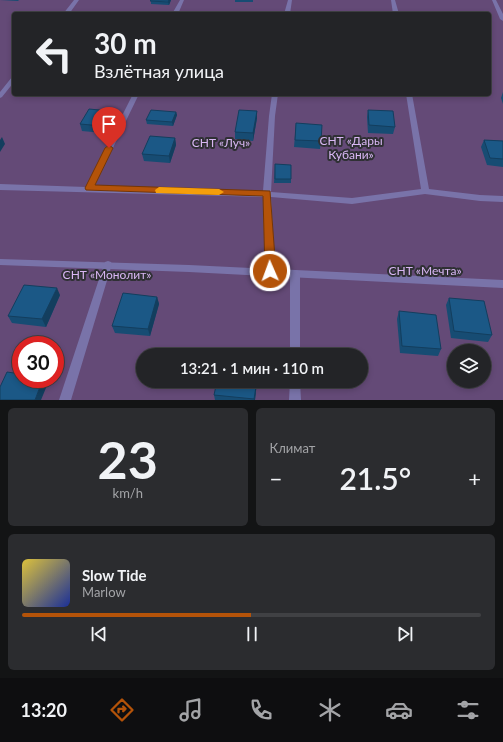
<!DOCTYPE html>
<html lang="ru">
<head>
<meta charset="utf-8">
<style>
  :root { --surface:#232427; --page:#2b2c2f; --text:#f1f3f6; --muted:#a3a4a7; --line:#404144; --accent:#b45309 }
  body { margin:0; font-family:Lato,sans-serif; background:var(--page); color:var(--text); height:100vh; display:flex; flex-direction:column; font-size:15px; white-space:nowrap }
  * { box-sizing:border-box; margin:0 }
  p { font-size:13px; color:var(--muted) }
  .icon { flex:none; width:22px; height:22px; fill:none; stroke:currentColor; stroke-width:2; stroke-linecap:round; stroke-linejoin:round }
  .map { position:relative; height:400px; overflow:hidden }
  .sheet { display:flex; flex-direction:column; gap:8px; padding:8px; background:#131415; flex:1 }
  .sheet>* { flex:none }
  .banner { position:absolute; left:12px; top:12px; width:479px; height:84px; border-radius:4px; box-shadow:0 2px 6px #0003,0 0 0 1px var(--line); background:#232427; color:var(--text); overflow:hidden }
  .fabs { position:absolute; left:447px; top:344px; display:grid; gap:8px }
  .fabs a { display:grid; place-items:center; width:44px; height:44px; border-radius:50%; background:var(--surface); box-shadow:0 2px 6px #0003,0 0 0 1px var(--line); font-size:20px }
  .speed { position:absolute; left:12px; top:336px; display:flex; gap:8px; font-size:20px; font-weight:700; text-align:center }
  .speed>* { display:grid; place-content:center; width:52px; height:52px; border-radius:50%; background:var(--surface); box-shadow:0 2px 6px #0003,0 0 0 1px var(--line); line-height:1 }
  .speed .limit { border:6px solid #d22; background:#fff; color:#111 }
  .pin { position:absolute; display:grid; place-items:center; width:34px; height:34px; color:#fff; margin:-41px -17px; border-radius:50% 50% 50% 0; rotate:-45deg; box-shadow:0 0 4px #0007 }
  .pin .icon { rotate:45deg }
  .me { position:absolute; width:44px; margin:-22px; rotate:358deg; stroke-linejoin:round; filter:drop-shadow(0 0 3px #0008) }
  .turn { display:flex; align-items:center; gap:14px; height:84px; padding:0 16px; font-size:18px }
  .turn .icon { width:52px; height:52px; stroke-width:2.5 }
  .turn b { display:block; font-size:28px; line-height:34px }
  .big { font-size:30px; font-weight:600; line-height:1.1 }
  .sheet .widget { flex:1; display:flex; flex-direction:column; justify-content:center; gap:6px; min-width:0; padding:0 14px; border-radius:6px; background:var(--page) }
  .sheet .dial { align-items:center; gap:0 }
  .dial b { font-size:52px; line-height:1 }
  .song { display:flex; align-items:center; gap:12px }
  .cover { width:48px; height:48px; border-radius:6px; background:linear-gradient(135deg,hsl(50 70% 55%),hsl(230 70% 35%)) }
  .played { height:4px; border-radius:2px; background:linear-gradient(90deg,var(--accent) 50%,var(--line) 50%) }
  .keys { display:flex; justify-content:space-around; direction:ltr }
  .heat { display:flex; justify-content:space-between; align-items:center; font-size:22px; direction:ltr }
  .sheet .tiles { flex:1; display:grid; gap:8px; grid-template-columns:1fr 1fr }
  .widget:last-child { grid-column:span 2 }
  .trip { position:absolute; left:136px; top:348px; width:232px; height:40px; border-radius:20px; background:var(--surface); box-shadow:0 2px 6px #0003,0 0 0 1px var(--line); font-weight:600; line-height:40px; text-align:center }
  .tabs { display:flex; height:64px; justify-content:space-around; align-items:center; background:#0e0e10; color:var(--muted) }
  .tabs .icon { width:28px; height:28px }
  .tabs .active { color:var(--accent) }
  .tabs b { font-size:18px; color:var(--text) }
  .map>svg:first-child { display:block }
  .green { fill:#644a77; fill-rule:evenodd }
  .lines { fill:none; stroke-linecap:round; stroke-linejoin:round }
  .lane { fill:#7973a9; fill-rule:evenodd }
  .street { fill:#7973a9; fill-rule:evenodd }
  .wall { fill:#174c73 }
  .shaded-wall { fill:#133e5e }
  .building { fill:#1b5886; stroke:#133e5e }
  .route { fill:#b45309; stroke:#753606 }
  .slow { fill:#f59e0b }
  .labels { text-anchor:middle; stroke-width:4; stroke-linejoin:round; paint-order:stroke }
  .park-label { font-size:12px; fill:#d9b7f4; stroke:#2f3034 }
</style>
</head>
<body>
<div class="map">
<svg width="503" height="400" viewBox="0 0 503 400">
  <rect width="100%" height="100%" fill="#2f3034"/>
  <path class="green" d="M0,0H503V400H0ZM14,14H489V94H14ZM21,345H55V379H21ZM454,351H484V381H454ZM143,355H361V381H143Z"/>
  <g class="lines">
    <path class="lane" d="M0,259L189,265L503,280V288L189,272L0,265Z"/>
    <path class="street" d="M74,0H79L69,14H63Z
      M180,0H184L178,14H172Z
      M288,0H292L290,14H284Z
      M391,0H395L399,14H393Z
      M492,0H496L503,14V21L500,19Z
      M14,76V82L2,97L0,98V92L12,77Z
      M133,94H139L94,187L263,191L269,116L272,94H278L275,116L271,192L352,198L421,189L406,94H412L429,189L480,195L503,196V202L480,201L425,194L352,204L271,197L275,271L273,274L270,275L267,274L265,271L263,197L0,190V184L86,187Z
      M108,261L111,262L112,264L71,400H59L104,264L105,262Z
      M295,270L298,271L300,274V355H290V274L292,271Z
      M290,381H300L301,400H289Z"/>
  </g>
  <path class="wall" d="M0,0H19L18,1Z
    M151,0H171L169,5L151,4Z
    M235,0H253V2H235Z
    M503,92V104L501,98Z
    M159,94H174V97L159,96Z
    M368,110L395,127L393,134L368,133L367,117Z
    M257,111V118L253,141L235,139V132Z
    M176,112L177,115L173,126L147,124L146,120Z
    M111,118L103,133L82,131L80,124Z
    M296,123L321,141L320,149L294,147Z
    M175,138L176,145L170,163L144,161L142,154Z
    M484,140L503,141V167L487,165L481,147Z
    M275,164L291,179V183H274Z
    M60,295L46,327L12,323L8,316Z
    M157,297L159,304L150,336L115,333L112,326Z
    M449,298L492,335L488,342L451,338L446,305Z
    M399,311L441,349L438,356L400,353L397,319Z
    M257,381L255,400H215L214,395Z"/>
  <path class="shaded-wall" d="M169,0H171L169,5L168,2Z
    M110,111L111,118L103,133L102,126Z
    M257,111V118L253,141V133Z
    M176,112L177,115L173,126L172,122Z
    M2,137L5,144L0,152V140Z
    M175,138L176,145L170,163L169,156Z
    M57,288L60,295L46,327L42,319Z
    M157,297L159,304L150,336L148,329Z
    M43,379H46L48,383L41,400H35Z
    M257,381L255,400H254Z"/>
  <path class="building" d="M151,0H169L168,2L150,1Z
    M89,109L110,111L102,126L80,124Z
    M151,110L176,112L172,122L146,120Z
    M239,110L257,111L253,133L235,132Z
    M368,110L393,111L395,127L369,125Z
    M296,123L322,125L321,141L295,140Z
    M150,136L175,138L169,156L142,154Z
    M484,140L503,141V159L490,158Z
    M275,164L291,165V179H275Z
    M24,285L57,288L42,319L8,316Z
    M123,293L157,297L148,329L112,326Z
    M449,298L484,301L492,335L454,331Z
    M399,311L436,315L441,349L402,346Z
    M7,372L21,374V379H43L35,400H0V387Z
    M217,381H257L254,399L214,395Z"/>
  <path class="route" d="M109,145L113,148L95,185L270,191L276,271L274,274H267L265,271L263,196L86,190L85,188L105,148Z"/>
  <path class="slow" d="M159,187L219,189L224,192L219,195L156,193L155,190Z"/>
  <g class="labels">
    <g class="park-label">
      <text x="351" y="145">СНТ «Дары<tspan x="351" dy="14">Кубани»</tspan></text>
      <text x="221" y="147">СНТ «Луч»</text>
      <text x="425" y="275">СНТ «Мечта»</text>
      <text x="107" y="279">СНТ «Монолит»</text>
    </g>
  </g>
</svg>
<div class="fabs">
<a><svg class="icon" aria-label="layers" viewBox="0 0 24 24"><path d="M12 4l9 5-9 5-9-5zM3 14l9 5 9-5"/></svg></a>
</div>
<div class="speed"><div class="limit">30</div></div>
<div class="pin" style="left:109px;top:148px;background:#d93025"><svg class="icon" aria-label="arrive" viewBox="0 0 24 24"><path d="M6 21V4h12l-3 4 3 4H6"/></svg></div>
<svg class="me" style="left:270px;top:271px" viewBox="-20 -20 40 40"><circle r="17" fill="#b45309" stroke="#fff" stroke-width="3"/><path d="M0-11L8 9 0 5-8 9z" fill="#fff"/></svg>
<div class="trip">13:21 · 1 мин · 110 m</div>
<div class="banner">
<div class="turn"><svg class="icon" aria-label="left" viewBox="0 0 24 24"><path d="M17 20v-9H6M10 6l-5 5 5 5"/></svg><div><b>30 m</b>Взлётная улица</div></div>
</div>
</div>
<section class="sheet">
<div class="tiles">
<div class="widget dial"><b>23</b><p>km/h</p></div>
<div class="widget"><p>Климат</p>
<div class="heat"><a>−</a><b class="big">21.5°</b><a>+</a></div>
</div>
<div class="widget">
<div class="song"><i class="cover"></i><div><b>Slow Tide</b><p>Marlow</p></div></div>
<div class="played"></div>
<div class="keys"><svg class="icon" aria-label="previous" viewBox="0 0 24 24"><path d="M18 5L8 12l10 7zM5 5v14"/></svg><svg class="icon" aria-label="pause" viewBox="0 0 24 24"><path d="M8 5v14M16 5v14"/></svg><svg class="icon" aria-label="next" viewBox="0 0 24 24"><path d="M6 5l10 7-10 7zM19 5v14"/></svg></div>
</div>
</div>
</section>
<nav class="tabs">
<b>13:20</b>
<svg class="icon active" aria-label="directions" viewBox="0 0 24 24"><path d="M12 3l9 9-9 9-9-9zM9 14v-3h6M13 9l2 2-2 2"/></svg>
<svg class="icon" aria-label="music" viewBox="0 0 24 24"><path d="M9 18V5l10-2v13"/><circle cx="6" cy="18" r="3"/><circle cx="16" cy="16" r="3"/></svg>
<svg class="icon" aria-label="phone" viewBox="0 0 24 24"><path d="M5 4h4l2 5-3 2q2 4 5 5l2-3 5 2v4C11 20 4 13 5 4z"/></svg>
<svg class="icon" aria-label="climate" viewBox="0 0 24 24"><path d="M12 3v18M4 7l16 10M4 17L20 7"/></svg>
<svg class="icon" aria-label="car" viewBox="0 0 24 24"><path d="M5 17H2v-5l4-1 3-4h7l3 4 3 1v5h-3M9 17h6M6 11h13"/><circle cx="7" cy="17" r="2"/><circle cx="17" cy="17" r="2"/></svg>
<svg class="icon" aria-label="filters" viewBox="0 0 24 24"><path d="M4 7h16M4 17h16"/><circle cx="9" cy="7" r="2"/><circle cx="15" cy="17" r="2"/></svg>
</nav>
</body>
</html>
